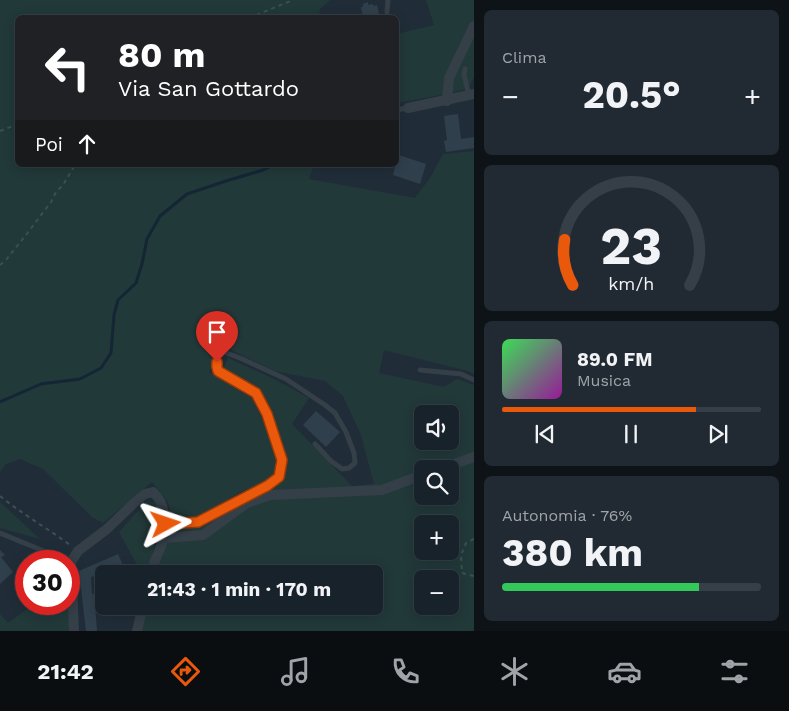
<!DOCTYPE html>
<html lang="it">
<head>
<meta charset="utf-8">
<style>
  :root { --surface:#18222a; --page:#212a32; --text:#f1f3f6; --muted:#9fa4a8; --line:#363f47; --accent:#ea580c }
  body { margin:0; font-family:"Work Sans",sans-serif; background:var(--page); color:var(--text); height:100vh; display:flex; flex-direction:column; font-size:19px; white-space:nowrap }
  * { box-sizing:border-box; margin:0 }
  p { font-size:16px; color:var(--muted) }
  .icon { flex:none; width:28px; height:28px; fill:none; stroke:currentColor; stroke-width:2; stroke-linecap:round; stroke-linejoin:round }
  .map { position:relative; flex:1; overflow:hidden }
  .panel { display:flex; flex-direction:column; gap:10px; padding:10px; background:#0d1317; width:315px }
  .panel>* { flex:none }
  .banner { position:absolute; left:15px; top:15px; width:384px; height:152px; border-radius:8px; box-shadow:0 2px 12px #0003,0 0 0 1px var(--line); background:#202124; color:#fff; overflow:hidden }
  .buttons { position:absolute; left:414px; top:405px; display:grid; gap:10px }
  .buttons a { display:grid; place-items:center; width:45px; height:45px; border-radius:8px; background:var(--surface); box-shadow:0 2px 12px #0003,0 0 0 1px var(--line); font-size:25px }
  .speed { position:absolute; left:15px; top:550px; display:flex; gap:10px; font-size:25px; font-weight:700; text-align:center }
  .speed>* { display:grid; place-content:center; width:65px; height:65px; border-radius:50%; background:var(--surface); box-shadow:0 2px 12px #0003,0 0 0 1px var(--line); line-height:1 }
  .speed .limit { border:8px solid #d22; background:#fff; color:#111 }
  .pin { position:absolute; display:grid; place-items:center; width:42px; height:42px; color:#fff; margin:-51px -21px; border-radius:50% 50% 50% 0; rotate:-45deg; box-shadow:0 0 5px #0007 }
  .pin .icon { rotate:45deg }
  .me { position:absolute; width:55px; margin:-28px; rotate:85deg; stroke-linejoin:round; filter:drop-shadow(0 0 4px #0008) }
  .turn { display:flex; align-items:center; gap:18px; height:105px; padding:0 20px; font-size:22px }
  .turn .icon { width:65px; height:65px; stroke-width:2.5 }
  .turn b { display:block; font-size:35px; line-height:42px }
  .then { display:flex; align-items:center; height:48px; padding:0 20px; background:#0003; gap:10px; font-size:19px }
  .big { font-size:38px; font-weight:700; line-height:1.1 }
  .panel .tile { flex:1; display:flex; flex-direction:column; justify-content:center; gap:8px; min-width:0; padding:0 18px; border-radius:8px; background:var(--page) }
  .panel .dial { align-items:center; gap:0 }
  .dial svg { height:130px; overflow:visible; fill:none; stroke:var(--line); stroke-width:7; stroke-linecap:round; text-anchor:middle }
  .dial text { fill:var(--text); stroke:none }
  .song { display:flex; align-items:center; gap:15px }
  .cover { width:60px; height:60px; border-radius:8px; background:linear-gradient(135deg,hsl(130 70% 55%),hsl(300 70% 35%)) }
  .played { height:5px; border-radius:2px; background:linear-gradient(90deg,var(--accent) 75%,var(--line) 75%) }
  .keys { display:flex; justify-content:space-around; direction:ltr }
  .heat { display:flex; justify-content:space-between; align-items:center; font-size:28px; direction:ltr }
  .charge { height:8px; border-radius:4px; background:linear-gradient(90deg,#34c759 76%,var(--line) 0) }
  .trip { position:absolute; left:95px; top:565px; width:288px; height:50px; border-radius:8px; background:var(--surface); box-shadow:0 2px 12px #0003,0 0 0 1px var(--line); font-weight:700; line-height:50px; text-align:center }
  .tabs { display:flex; height:80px; justify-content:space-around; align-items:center; background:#0a0e11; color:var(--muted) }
  .tabs .icon { width:35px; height:35px }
  .tabs .selected { color:var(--accent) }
  .tabs b { font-size:22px; color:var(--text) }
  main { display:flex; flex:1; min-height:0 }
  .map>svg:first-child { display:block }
  .green { fill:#223939; fill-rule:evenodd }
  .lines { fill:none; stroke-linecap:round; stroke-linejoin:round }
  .stream { stroke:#142635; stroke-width:3 }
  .building { fill:#2f3f4c }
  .path { stroke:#3b5150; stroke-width:2; stroke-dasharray:4 4; stroke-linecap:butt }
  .lane { stroke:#343f48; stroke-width:5 }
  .street { stroke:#343f48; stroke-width:10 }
  .route-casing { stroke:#983908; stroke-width:12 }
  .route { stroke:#ea580c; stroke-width:9 }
</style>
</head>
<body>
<main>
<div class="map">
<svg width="474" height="631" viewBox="0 0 474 631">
  <rect width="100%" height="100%" fill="#202d38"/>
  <path class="green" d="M0,0H330L320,9L319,17L18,18V165H314L309,179L415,198L430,178L443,154L474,151V374L468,371L384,350L379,373L444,387L457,379L474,385V631H140L146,606H374V574H154L165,544L178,530L196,527L213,521L228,507L277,487C281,479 285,470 285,461C285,448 267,402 260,391C254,384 232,374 223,370L228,358L272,378L309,398L292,424L352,486L374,484L361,435L343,396L325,381L275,371L221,345L209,372L252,398L265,426L276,461L274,473L266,482L238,493L203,516L172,521L168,502L152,482L103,523L92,517L43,469L20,459L6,464L0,472ZM422,414H450V441H422ZM422,469H450V496H422ZM422,524H450V551H422ZM422,579H450V606H422Z
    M426,0H474V78L467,89L441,95L396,103V34L434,25Z
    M147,501L154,502L160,506L162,514L160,526L147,574H142L119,532Z
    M0,502L40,539L0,528Z
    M34,604H69L71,631H0V614L8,623Z"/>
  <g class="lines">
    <path class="stream" d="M0,402L41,384L80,379L101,368L111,353L114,315L118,300L136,283L142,264L147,239L160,216L187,194L226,181L263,170L273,165"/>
  </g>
  <path class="building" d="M368,2V5L373,4V6L377,5L380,18H363L361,7H363V4Z
    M458,114L461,139L474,137V148L446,152L444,141L447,140L444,116Z
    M396,155L399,156V155L426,164L420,184L393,175L395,167L391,165H396Z
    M316,411L340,432L326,447L303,425Z
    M0,550L5,555L1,557L13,572L0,584Z
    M118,554L123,565L107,571L108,573L91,577L92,594L104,592V602L95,603L97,631H86L79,571Z"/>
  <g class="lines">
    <path class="path" d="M249,18L293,0
      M0,131L18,124
      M0,265L6,260L29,231L51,202L56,192L63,185L75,165
      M0,496C22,514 47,528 70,545
      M474,539L466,543L461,555L462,573L474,576"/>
    <path class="lane" d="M387,12L388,0
      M465,69L464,75L469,95
      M396,110L408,108
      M420,370L461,374L474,380
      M273,432L267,414L255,393L218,371C216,363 218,357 224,352L240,358L286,379L325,405L335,413L346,432L354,453L355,463L349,468L342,469L331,461L315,444
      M0,533L68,561"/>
    <path class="street" d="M447,101L449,78L474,26
      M408,108L474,94
      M441,469L474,457
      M166,524L198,522L267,486L279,477L282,460L273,432
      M165,538L203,535L247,503L270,495L382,490L422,475
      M74,631L71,562L78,551L107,529L134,503L145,494L153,492C160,499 162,504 164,513C170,540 156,550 151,574
      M137,631L143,606"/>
  </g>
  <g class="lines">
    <g class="route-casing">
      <path id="route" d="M166,524L198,522L267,486L279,477L282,460L267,414L256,393L218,371L217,367V362"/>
    </g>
    <use href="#route" class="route"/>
  </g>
</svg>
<div class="buttons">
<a><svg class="icon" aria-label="sound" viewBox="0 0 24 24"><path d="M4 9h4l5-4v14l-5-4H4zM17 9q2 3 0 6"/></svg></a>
<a><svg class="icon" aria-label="search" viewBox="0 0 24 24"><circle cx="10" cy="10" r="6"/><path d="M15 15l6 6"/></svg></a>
<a>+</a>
<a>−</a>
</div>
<div class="speed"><div class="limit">30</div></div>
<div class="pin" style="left:217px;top:362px;background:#d93025"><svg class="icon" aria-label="arrive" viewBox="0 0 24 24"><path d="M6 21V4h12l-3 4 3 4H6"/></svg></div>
<svg class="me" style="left:166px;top:524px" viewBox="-20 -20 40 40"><path d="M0-17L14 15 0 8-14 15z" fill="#ea580c" stroke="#fff" stroke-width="4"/></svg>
<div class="trip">21:43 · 1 min · 170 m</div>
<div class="banner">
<div class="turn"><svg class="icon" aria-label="left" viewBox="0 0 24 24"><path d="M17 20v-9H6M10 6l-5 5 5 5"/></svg><div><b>80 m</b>Via San Gottardo</div></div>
<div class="then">Poi<svg class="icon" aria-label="ahead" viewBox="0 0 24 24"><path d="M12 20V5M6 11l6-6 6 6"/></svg></div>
</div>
</div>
<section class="panel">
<div class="tile"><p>Clima</p>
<div class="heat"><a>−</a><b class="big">20.5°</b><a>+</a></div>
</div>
<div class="tile dial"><svg viewBox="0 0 100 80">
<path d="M14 69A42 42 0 1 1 86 69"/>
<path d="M14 69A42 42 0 0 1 9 41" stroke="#ea580c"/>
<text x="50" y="56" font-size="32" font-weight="700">23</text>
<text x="50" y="72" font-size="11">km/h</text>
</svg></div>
<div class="tile">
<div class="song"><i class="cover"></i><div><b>89.0 FM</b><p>Musica</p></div></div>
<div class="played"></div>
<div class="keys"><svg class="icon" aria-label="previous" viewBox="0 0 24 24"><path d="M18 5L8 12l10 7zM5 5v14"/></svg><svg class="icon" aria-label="pause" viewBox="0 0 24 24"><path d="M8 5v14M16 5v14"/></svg><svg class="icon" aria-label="next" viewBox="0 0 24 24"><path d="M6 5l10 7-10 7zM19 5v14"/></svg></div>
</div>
<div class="tile"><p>Autonomia · 76%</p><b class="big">380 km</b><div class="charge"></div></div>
</section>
</main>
<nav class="tabs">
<b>21:42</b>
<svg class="icon selected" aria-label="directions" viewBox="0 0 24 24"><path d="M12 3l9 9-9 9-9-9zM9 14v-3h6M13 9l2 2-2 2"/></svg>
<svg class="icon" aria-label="music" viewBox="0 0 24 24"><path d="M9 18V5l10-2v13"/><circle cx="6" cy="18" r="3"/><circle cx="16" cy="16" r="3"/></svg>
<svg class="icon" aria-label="phone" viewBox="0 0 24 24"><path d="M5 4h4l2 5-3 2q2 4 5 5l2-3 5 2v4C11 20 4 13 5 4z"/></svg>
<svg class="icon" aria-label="climate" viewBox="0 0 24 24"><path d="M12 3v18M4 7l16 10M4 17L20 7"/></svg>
<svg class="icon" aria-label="car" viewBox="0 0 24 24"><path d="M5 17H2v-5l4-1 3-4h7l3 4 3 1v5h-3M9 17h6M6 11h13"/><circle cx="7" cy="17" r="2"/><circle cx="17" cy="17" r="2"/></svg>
<svg class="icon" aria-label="filters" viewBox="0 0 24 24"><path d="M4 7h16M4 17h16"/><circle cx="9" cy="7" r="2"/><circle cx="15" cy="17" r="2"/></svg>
</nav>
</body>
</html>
